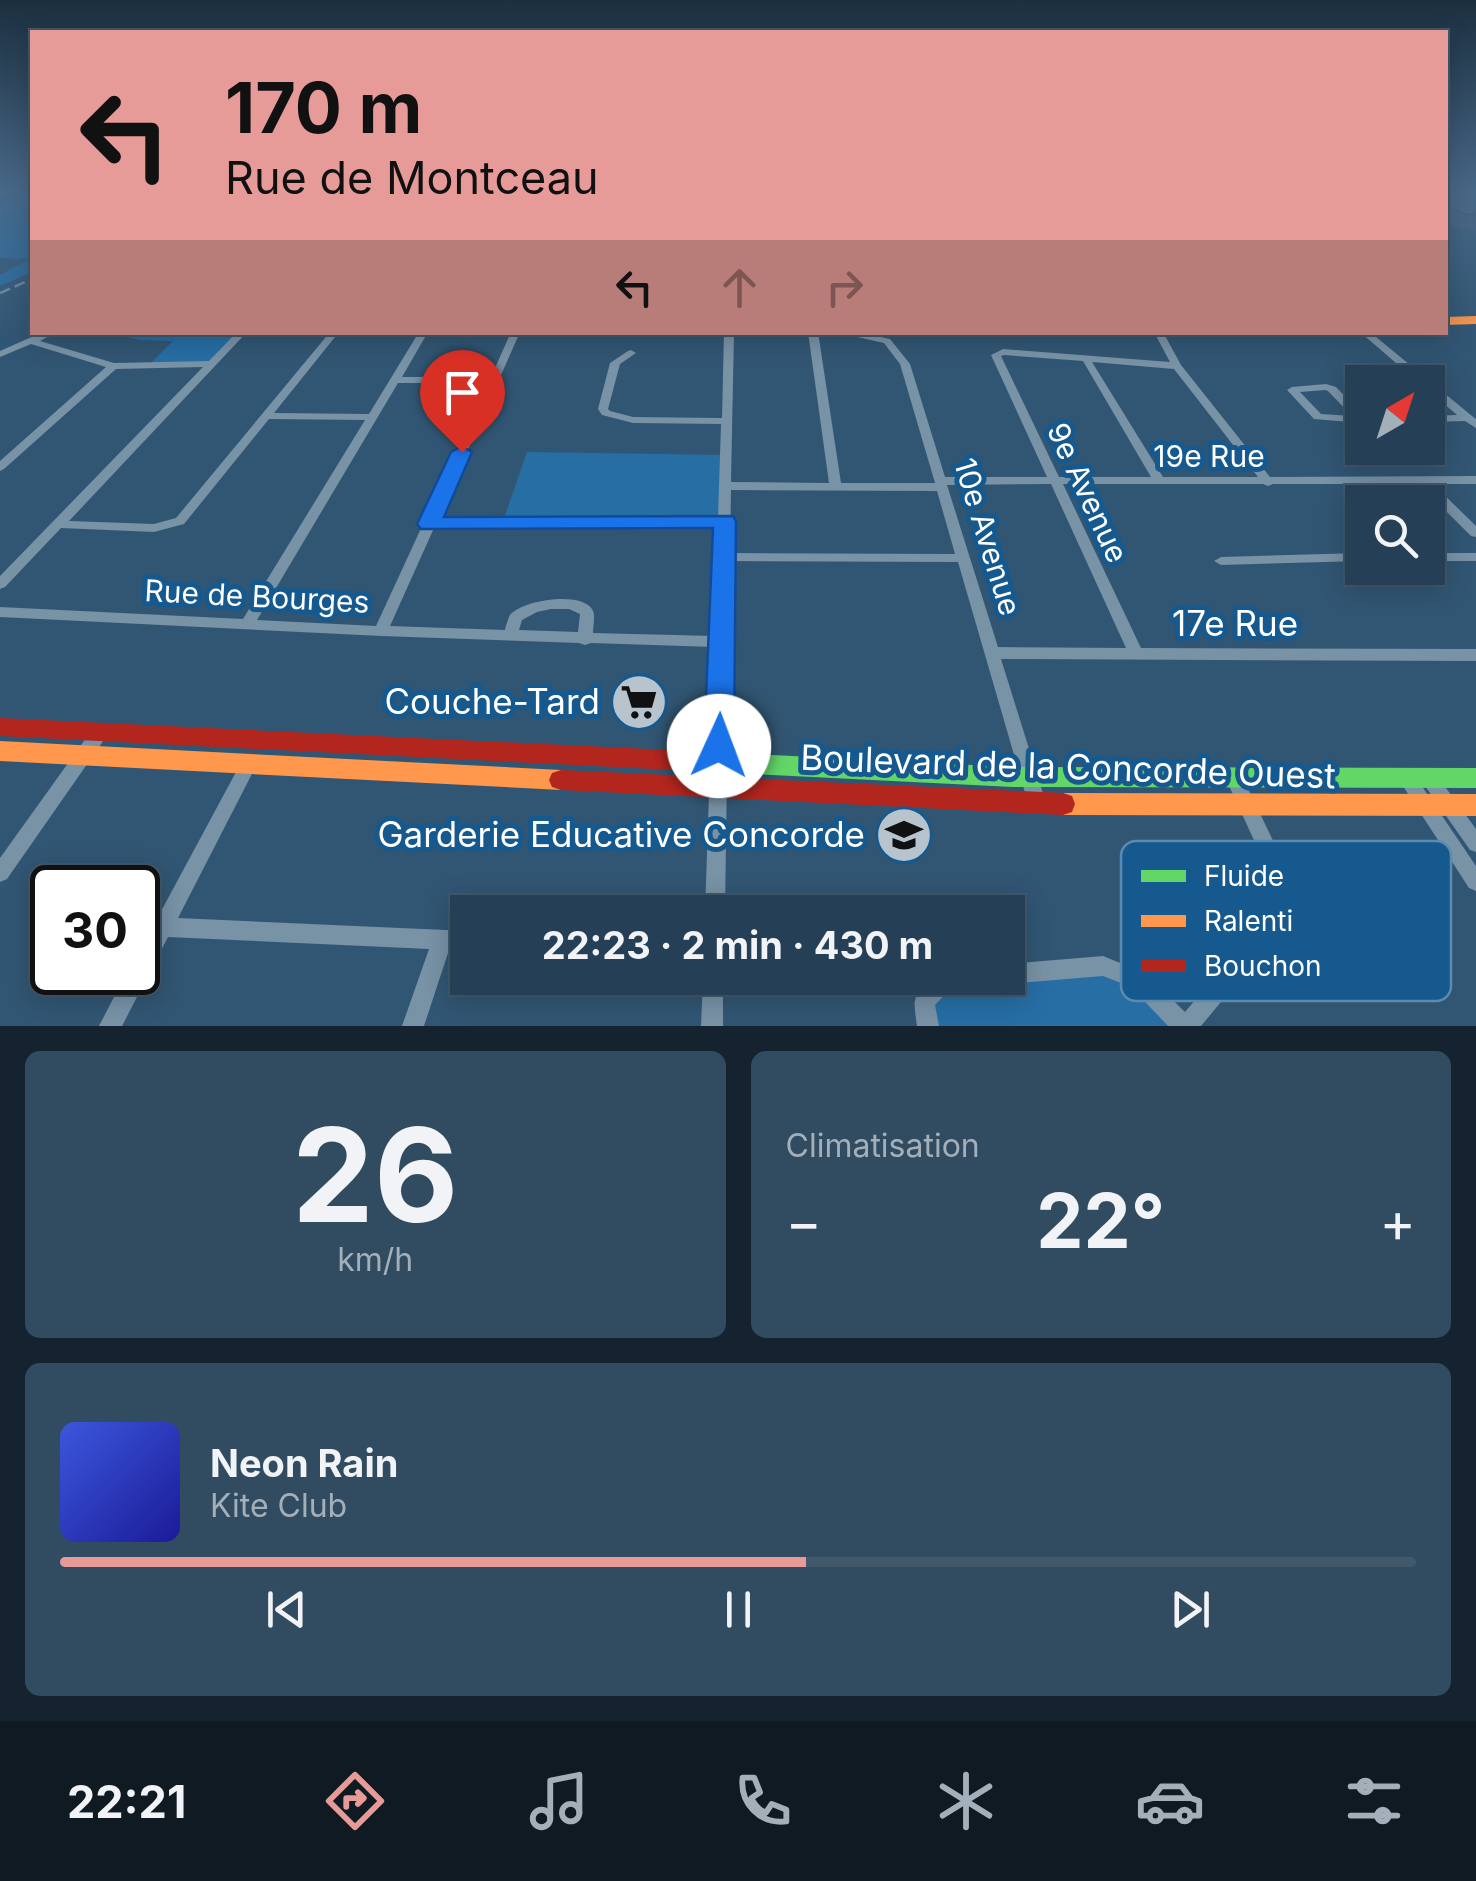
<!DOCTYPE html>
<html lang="fr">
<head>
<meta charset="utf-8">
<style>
  :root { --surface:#254056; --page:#314b60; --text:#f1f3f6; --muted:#a3afb9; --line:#42596c; --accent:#e69b98 }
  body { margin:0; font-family:Inter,sans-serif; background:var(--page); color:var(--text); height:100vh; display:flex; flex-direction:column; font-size:38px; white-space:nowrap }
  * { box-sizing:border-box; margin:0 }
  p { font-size:32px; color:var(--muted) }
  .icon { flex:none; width:55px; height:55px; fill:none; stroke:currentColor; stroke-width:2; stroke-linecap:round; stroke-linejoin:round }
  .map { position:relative; height:1026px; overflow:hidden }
  .panel { display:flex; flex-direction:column; gap:25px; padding:25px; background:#14232f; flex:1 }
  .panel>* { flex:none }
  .top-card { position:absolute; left:30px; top:30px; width:1418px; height:305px; border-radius:0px; box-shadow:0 5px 25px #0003,0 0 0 2px var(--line); background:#e69b98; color:#111; overflow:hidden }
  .needle { width:65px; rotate:39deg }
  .buttons { position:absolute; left:1345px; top:365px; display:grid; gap:20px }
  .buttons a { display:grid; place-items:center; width:100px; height:100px; border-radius:0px; background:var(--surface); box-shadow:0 5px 25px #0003,0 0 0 2px var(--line); font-size:50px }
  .speed { position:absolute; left:30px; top:865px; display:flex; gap:20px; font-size:50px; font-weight:700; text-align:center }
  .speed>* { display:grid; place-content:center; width:130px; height:130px; border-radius:50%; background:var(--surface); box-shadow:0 5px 25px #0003,0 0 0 2px var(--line); line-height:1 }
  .speed .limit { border:5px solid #111; border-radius:15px; background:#fff; color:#111 }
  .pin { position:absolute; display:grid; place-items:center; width:85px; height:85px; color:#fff; margin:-102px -42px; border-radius:50% 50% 50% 0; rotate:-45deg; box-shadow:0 0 10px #0007 }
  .pin .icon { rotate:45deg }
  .me { position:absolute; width:110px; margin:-55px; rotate:2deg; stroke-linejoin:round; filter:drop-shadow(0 0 8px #0008) }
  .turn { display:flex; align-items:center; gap:35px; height:210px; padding:0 30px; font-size:45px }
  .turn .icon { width:130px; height:130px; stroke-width:2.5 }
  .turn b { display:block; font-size:70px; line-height:85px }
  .lanes { display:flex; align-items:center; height:95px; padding:0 30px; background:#0003; justify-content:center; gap:50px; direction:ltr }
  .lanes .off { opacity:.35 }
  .big { font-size:75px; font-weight:700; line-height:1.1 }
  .panel .widget { flex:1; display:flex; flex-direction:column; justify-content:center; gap:15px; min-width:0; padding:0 35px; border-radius:15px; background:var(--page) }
  .panel .dial { align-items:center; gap:0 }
  .dial b { font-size:130px; line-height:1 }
  .song { display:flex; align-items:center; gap:30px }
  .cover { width:120px; height:120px; border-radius:15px; background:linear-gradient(135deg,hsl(230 70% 55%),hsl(240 70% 35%)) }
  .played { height:10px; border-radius:5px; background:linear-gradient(90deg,var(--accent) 55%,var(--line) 55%) }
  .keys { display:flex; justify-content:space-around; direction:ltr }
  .heat { display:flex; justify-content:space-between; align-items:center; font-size:55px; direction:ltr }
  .panel .tiles { flex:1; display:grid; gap:25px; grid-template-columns:1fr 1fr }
  .widget:last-child { grid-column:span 2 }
  .trip { position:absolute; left:450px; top:895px; width:575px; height:100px; border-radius:0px; background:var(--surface); box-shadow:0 5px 25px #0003,0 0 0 2px var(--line); font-weight:700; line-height:100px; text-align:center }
  .tabs { display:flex; height:160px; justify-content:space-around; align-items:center; background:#0f1a22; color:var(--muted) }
  .tabs .icon { width:70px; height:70px }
  .tabs .selected { color:var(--accent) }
  .tabs b { font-size:45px; color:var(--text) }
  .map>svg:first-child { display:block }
  .green { fill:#266ea4 }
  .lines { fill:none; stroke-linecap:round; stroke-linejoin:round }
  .street { fill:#7892a6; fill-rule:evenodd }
  .fast { fill:#63d668; fill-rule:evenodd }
  .slow { fill:#ff974d; fill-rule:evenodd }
  .jam { fill:#b3261e; fill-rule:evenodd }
  .rail { stroke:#7a92a6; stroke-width:2.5; stroke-dasharray:11 5; stroke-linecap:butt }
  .wall { fill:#455e72 }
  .building { fill:#506d84; stroke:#384c5c; stroke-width:2.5 }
  .route { fill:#1a73e8; stroke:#114b97; stroke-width:2.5 }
  .labels { text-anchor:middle; stroke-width:10; stroke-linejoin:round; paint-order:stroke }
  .street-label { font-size:30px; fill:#fff; stroke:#15598f }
  .near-street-label { font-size:35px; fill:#fff; stroke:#15598f }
  .near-poi-label { font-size:35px; fill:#fff; stroke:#15598f; text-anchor:end }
  .key { fill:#15598f; stroke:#5b8bb1; stroke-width:2.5 }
  .key-label { font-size:28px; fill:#fff }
</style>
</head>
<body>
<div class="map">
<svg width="1476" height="1026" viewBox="0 0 1476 1026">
  <rect width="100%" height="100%" fill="#315673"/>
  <path class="green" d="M26,191H32V272L0,286V275L29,259L0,258V204Z
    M113,333H243L213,364L149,365L173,341L139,340Z
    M527,452L726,455L725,521L502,524Z
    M1103,966L1183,1026H928L924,1001L945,979L1008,978V974Z"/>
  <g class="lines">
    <path class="street" d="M5,191H13L0,198V193Z
      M43,332H56L40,341L114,363L209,361L237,332H247L69,521L154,524L176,518L330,332H339L274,413L369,414L419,332H428L402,377H491L511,332H520L437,520L718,517L721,424L633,423L602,415L598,409L610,363L628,351L631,350L636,353L620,364L608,409L610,411L633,417L722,418L724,332H734L731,482L829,483L808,332H818L841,483H935L900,364L884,343L835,332H857L890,339L910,364L945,477H1047L991,355L1003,349L1170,362L1154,332H1163L1181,365L1270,477L1476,476V484H1433L1476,526V537L1471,536L1419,484H1273L1268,486L1263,484H1063L1141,648L1476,649V661L1001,659L1046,803L1043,808L1037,811L1031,808L1028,803L958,562L730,561L725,912H705L714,647L591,643L585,645L579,643L381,636L0,617V607L243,619L365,420L269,419L184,524L154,532L61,528L5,587L0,589V576L203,367L116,369L4,469L0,471V461L106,367L31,344L0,357V351ZM1004,355L1083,361L1151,477H1059L1001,356ZM1092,362L1174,369L1258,477H1163ZM398,383H488L376,626L257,620ZM1051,484L1126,648L998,647L947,485ZM731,490L937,491L955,554L730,553ZM718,525L714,636L593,633C593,626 596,614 592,609C580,591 522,600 510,615C509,616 505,628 505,630L390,626L434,528ZM551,609H569L580,614L578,632L519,630L522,620L537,612Z
      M1360,332H1370L1472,416L1476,419V428L1465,421L1428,422V416L1457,415L1428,390V382H1418Z
      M1326,384L1336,387L1362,414V423L1314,419L1287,390L1292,387ZM1325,390L1328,391L1352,416L1321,414L1300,392Z
      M1362,553V561L1221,565L1214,561L1221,557Z
      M1428,553H1476V561H1428Z
      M100,725L106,727L108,732L106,737L7,879L0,882V858L94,727Z
      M249,757L255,759L257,764L178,918L468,931V951L449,950L424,1026H402L429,949L168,937L122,1026H99L127,972H138V954L243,759Z
      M1234,770L1240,772L1302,901L1299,908L1201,1026H1168L1131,987L1103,976L1008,984L1001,981L999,978H1008V964L1103,956L1145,973L1185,1012L1281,899L1225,777L1228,772Z
      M1407,771L1413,773L1476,866V891L1469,888L1401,783L1398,778L1401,773Z
      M1429,771L1435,773L1476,829V852L1470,850L1423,783L1420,778L1423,773Z
      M703,978H723V1026H701Z
      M932,978H970L967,985L950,989L935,1005L939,1026H917C913,997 912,999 932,978Z"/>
    <path class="fast" d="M1107,332H1345L1339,336H1113Z
      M753,754L1013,767L1476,768V788L1013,787L753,774L745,771L741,764L745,757Z"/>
    <path class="slow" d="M1476,316V324L1445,325V317Z
      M0,741L561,770L570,773L573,780L570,787L561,790L0,761Z
      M1063,793L1476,794V816L1063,815L1054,812L1051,804L1054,796Z"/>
    <path class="jam" d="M0,718L753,754L761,757L765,764L761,771L753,774L0,736Z
      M561,770L1063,793L1072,796L1075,804L1072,812L1063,815L561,790L552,787L549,780L552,773Z"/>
    <path class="rail" d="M0,293L32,279"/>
  </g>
  <path class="wall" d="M1445,191H1476V229L1457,228L1445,221Z"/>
  <path class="building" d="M1445,191H1476V215L1464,214L1445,204Z"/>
  <linearGradient id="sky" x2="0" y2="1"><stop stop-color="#1b2f3f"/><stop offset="0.57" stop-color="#486888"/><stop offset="1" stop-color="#486888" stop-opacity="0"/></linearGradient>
  <rect width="1476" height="334" fill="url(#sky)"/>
  <path class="route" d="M462,446L472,452L444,517L733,516L736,521L734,746L729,754L719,758L708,754L704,746L713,528L421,529L417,524L451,452Z"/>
  <defs>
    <g id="supermarket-disc" transform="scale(2.875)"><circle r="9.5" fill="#b7c4ce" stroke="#15598f"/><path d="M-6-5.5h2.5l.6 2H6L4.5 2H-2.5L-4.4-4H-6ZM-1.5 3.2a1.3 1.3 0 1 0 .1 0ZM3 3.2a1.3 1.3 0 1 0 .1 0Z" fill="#111"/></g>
    <g id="school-disc" transform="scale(2.875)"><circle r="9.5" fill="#b7c4ce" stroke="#15598f"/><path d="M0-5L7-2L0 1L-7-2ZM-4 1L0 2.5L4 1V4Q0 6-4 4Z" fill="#111"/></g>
  </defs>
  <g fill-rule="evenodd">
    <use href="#supermarket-disc" x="639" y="702"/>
    <use href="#school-disc" x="904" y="835"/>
  </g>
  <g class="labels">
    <g class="street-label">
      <text x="1209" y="467">19e Rue</text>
      <text transform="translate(1087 493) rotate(65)" y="10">9e Avenue</text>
      <text transform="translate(987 537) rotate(73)" y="10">10e Avenue</text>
      <text transform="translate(257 597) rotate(3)" y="10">Rue de Bourges</text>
    </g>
    <g class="near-street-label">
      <text x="1235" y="636">17e Rue</text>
      <text transform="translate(1068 767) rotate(2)" y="12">Boulevard de la Concorde Ouest</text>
    </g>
    <g class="near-poi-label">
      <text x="600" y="714">Couche-Tard</text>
      <text x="865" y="847">Garderie Educative Concorde</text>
    </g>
  </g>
  <rect x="1121" y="841" width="330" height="160" rx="15" class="key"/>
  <rect x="1141" y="870" width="45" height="12" fill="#63d668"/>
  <rect x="1141" y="915" width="45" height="12" fill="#ff974d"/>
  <rect x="1141" y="960" width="45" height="12" fill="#b3261e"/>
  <g class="key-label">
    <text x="1204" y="886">Fluide</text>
    <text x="1204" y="931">Ralenti</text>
    <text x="1204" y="976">Bouchon</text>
  </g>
</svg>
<div class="buttons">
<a><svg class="needle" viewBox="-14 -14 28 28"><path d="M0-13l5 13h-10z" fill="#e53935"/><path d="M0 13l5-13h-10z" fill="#a3afb9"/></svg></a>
<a><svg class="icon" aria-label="search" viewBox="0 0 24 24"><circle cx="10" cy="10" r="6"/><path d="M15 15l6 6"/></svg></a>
</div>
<div class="speed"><div class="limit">30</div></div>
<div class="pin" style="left:462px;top:452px;background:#d93025"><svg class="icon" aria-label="arrive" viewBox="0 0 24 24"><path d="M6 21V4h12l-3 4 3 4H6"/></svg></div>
<svg class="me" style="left:719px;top:746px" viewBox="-20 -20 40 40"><circle r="19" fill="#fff"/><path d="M0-13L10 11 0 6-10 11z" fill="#1a73e8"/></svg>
<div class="trip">22:23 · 2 min · 430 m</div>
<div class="top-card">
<div class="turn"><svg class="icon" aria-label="left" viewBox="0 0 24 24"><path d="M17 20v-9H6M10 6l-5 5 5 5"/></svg><div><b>170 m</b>Rue de Montceau</div></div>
<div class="lanes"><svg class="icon" aria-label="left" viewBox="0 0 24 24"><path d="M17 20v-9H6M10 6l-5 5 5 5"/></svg><svg class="icon off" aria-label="ahead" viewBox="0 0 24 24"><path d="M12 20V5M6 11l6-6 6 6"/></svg><svg class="icon off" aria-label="right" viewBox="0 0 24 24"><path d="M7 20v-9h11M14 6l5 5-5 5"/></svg></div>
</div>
</div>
<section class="panel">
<div class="tiles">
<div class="widget dial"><b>26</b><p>km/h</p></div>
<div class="widget"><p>Climatisation</p>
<div class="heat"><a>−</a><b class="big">22°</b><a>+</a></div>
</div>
<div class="widget">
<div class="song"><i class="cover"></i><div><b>Neon Rain</b><p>Kite Club</p></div></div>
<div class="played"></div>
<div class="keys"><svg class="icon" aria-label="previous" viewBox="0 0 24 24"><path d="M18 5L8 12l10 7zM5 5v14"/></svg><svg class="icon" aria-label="pause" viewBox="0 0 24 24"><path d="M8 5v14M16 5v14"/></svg><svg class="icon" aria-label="next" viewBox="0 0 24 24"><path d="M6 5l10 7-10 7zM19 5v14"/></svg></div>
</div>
</div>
</section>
<nav class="tabs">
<b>22:21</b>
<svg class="icon selected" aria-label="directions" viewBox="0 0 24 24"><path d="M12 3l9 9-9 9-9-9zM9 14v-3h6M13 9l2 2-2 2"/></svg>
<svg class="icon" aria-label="music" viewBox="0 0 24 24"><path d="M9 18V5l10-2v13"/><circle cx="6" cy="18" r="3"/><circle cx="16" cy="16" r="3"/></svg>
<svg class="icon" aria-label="phone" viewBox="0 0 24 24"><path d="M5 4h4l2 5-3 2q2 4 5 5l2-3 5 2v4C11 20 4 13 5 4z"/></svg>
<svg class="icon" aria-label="climate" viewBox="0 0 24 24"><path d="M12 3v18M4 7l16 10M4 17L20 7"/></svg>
<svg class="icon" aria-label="car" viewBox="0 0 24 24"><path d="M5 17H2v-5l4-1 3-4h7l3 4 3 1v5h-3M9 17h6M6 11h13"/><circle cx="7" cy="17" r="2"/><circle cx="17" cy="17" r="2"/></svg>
<svg class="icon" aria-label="filters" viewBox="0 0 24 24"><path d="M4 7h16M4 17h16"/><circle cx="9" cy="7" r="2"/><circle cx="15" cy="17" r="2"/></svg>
</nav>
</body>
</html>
